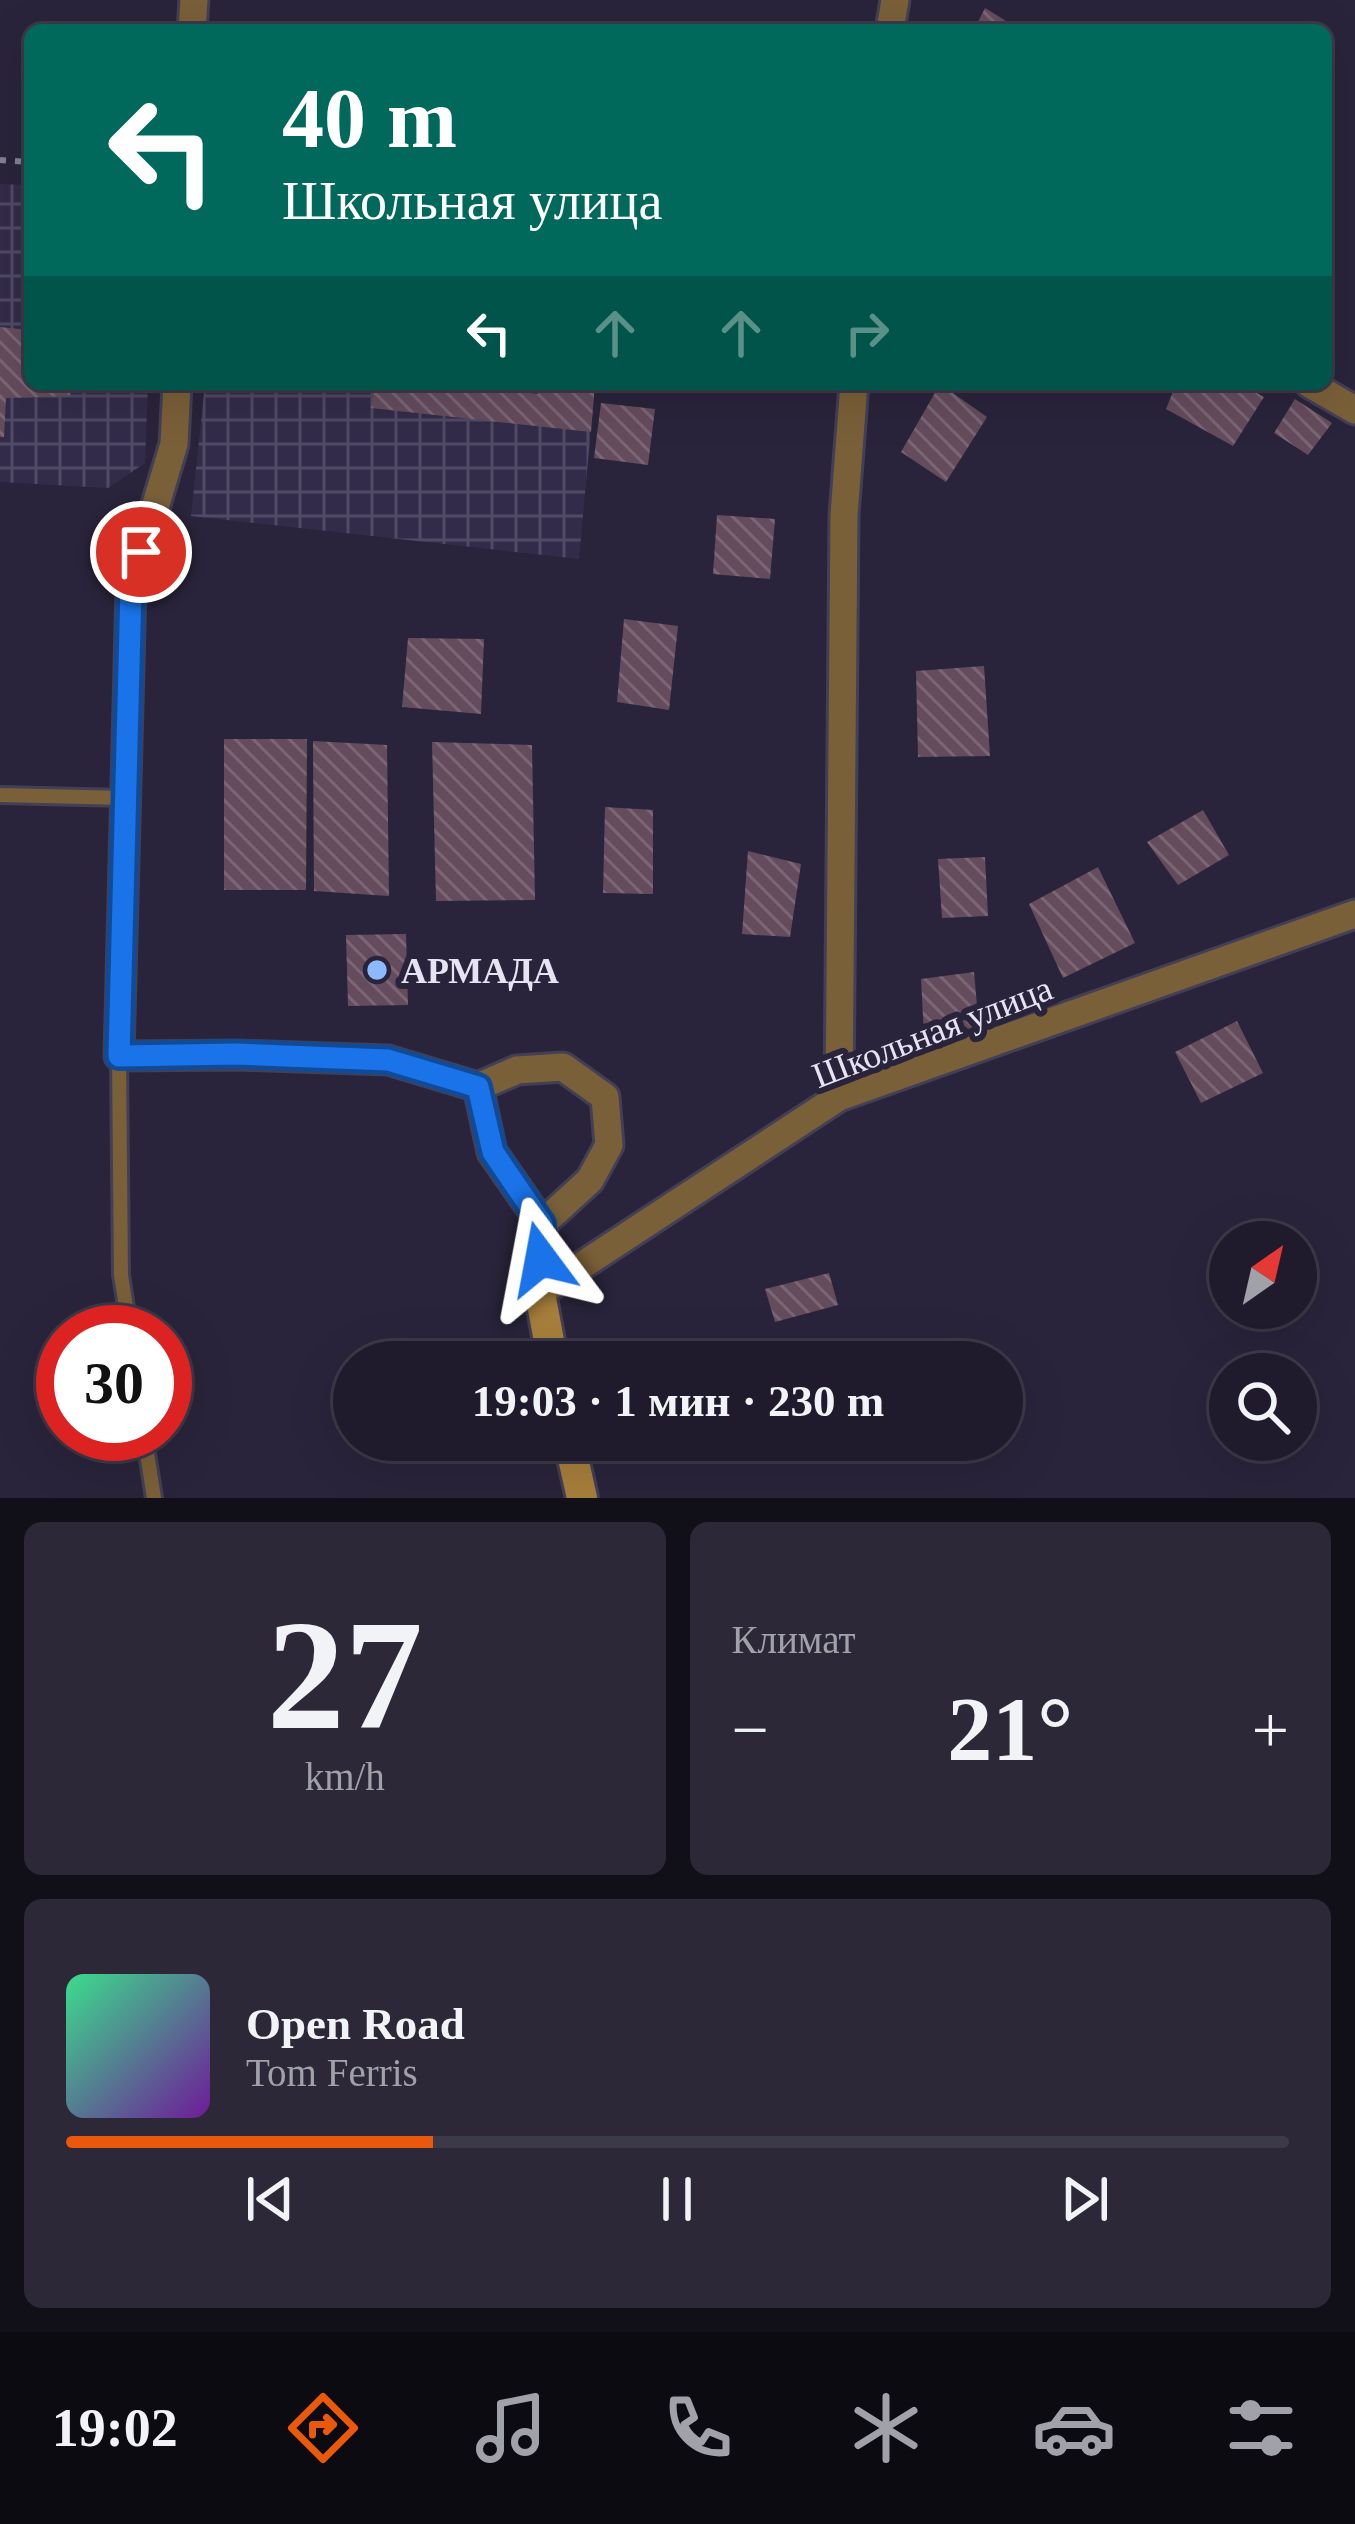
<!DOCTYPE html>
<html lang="ru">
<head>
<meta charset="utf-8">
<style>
  :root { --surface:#1f1b2c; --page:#2c2838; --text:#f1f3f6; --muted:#a1a1a9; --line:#3c3948; --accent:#ea580c }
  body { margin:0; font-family:"Times New Roman",serif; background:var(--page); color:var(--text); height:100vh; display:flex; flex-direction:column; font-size:45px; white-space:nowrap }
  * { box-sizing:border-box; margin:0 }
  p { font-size:39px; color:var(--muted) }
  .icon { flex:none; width:66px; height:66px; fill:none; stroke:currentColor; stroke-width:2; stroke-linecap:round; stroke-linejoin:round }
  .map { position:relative; height:1498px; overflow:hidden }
  .panel { display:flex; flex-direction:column; gap:24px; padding:24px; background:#110f18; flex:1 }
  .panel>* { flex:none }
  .top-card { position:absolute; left:24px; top:24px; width:1308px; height:366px; border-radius:18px; box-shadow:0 12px 48px #0002,0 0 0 3px var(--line); background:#00695c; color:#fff; overflow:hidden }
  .needle { width:78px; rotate:34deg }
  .fabs { position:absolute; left:1209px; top:1221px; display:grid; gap:24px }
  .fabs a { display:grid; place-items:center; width:108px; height:108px; border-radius:50%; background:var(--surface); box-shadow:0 12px 48px #0002,0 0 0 3px var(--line); font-size:60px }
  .speed { position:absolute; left:36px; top:1305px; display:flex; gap:24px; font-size:60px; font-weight:700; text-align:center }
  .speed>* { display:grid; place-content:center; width:156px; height:156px; border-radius:50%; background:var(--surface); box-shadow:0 12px 48px #0002,0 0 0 3px var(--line); line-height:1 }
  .speed .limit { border:18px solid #d22; background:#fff; color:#111 }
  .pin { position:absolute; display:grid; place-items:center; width:102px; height:102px; color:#fff; margin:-51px; border:6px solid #fff; border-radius:50%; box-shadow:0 3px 12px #0007 }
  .me { position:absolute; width:132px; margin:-66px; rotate:347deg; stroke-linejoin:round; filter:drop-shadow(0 0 9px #0008) }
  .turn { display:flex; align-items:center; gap:42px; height:252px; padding:0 60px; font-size:54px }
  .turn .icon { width:156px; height:156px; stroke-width:2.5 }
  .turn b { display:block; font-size:84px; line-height:102px }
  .lanes { display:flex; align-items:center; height:114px; padding:0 60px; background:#0003; justify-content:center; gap:60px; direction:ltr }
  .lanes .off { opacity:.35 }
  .big { font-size:90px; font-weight:700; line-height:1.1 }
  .panel .card { flex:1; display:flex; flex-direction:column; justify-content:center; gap:18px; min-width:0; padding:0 42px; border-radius:18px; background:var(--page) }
  .panel .dial { align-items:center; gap:0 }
  .dial b { font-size:156px; line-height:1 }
  .song { display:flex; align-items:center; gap:36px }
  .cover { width:144px; height:144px; border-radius:18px; background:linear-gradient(135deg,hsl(150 70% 55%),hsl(280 70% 35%)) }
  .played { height:12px; border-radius:6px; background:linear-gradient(90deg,var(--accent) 30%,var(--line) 30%) }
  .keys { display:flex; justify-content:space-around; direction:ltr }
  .heat { display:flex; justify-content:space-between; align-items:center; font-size:66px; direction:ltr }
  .panel .tiles { flex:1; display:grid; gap:24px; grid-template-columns:1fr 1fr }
  .card:last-child { grid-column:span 2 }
  .trip { position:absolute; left:333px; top:1341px; width:690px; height:120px; border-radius:60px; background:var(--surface); box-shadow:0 12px 48px #0002,0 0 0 3px var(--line); font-weight:700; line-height:120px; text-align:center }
  .dock { display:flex; height:192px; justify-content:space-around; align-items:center; background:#0c0b12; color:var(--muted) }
  .dock .icon { width:84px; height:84px }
  .dock .selected { color:var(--accent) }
  .dock b { font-size:54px; color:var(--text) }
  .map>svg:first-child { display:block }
  .industrial { fill:url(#industrial-grid) }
  .building { fill:url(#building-back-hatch) }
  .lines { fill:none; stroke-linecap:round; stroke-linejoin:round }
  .lane-casing { stroke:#433f55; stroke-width:20 }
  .street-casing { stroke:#433f55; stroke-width:33 }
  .secondary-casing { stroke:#433f55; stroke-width:36 }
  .path { stroke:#858194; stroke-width:6; stroke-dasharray:6 9; stroke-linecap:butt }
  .lane { stroke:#7a6039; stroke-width:14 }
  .street { stroke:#7a6039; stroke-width:27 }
  .secondary { stroke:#a87f3c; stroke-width:30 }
  .route-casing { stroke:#114b97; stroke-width:30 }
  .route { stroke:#1a73e8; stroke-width:21 }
  .poi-dot { fill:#8bb9fc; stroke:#29243b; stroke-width:4.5 }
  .labels { text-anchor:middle; stroke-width:12; stroke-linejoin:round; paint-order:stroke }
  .poi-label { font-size:36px; font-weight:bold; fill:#e6e3f3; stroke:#29243b; text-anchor:start }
  .street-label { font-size:36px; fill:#e6e3f3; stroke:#29243b }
</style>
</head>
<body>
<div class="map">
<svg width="1355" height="1498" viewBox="0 0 1355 1498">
  <defs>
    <pattern id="industrial-grid" width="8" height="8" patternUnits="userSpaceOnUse" patternTransform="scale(3)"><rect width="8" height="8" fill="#322c4a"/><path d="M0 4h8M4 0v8" fill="none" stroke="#504a65"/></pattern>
    <pattern id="building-back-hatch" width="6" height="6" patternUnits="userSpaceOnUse" patternTransform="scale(3)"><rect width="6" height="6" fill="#654c5d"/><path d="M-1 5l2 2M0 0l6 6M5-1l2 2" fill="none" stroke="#7b6675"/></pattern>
  </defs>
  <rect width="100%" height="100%" fill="#29243b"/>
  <path class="industrial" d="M0,184L30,185V384H148L145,463L108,488L0,482Z
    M205,384H595L579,559L191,516Z"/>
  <path class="building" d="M985,8L1021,30H974Z
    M0,327L30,330V384H71L70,396L6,398L4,437H0Z
    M375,384H454L538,394L539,384H595L591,432L371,408Z
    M940,384L987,417L946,482L901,452Z
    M1176,384H1241L1264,397L1233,446L1166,409Z
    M1295,399L1332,423L1308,455L1274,433Z
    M601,403L655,409L648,465L594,458Z
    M717,515L775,519L770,579L713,574Z
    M624,619L678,626L669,710L617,702Z
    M408,638L484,639L481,714L402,707Z
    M984,666L990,756L918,757L916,671Z
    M224,739H307L306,890H224Z
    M313,741L387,745L389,896L314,891Z
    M432,742L532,745L535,900L436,901Z
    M605,807L653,810V894L603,893Z
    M1203,810L1229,855L1178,885L1147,842Z
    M748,851L801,864L790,937L742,934Z
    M985,857L988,916L942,918L938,859Z
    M1098,867L1135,943L1063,978L1029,904Z
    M406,934L408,1005L348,1006L346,935Z
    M974,972L979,1027L924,1036L921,979Z
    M1237,1021L1263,1073L1201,1103L1175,1052Z
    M829,1273L838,1305L775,1322L765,1289Z
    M700,1440H737L741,1458L705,1462Z"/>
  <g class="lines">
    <g class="lane-casing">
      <path id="lane" d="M0,795L125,798
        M119,1056L121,1275L130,1332
        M144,1434L154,1498"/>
    </g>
    <g class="street-casing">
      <path id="street" d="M192,30L194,0
        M890,30L895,0
        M177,384L174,444L131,588L119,1056L236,1055L388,1060L478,1087
        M1310,384L1355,410
        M478,1087L517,1070L563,1067L605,1097L609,1145L590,1180L542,1224
        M478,1087L492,1152L542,1224L540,1293
        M839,1097L844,515L854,384
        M540,1293L839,1097L1355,914"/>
    </g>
    <g class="secondary-casing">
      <path id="secondary" d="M540,1293L553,1362
        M569,1440L582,1498"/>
    </g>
    <path class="path" d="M0,160L30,162"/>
    <use href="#lane" class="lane"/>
    <use href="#street" class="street"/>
    <use href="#secondary" class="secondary"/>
  </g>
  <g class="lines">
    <g class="route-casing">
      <path id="route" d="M141,552L131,588L119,1056L236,1054L388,1060L478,1087L493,1152L542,1224L541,1259"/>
    </g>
    <use href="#route" class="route"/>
  </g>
  <circle class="poi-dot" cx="377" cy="970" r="12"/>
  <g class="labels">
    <g class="poi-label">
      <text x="401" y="983">АРМАДА</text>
    </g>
    <g class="street-label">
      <text transform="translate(932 1031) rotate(-21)" y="13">Школьная улица</text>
    </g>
  </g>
</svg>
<div class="fabs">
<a><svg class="needle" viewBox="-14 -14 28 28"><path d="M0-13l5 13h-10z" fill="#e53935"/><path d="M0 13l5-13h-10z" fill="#a1a1a9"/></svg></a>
<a><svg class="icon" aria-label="search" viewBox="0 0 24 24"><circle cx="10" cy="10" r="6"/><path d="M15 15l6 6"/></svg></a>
</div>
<div class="speed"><div class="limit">30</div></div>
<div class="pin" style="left:141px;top:552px;background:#d93025"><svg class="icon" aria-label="arrive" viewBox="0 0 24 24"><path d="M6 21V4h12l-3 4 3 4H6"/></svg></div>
<svg class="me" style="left:541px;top:1259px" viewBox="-20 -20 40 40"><path d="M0-17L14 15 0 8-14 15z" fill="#1a73e8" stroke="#fff" stroke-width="4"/></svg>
<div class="trip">19:03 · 1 мин · 230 m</div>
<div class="top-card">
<div class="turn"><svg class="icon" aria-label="left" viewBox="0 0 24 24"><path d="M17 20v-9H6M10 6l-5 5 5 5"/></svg><div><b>40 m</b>Школьная улица</div></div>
<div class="lanes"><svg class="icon" aria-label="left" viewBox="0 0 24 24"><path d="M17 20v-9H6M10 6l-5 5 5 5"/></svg><svg class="icon off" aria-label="ahead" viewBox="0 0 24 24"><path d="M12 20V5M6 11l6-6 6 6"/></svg><svg class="icon off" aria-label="ahead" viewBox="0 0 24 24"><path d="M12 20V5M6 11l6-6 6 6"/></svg><svg class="icon off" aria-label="right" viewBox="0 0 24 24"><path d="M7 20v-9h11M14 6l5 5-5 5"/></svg></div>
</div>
</div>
<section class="panel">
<div class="tiles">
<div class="card dial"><b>27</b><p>km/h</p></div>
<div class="card"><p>Климат</p>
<div class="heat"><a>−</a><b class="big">21°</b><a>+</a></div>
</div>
<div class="card">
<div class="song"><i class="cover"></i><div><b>Open Road</b><p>Tom Ferris</p></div></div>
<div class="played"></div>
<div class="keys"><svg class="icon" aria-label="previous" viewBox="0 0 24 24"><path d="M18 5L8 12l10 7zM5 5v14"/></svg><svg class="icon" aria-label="pause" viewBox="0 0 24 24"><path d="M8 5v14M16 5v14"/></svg><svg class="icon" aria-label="next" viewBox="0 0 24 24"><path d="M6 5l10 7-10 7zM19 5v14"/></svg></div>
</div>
</div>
</section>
<nav class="dock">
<b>19:02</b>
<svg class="icon selected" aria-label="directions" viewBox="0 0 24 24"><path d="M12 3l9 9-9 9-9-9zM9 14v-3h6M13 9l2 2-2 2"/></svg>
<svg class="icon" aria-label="music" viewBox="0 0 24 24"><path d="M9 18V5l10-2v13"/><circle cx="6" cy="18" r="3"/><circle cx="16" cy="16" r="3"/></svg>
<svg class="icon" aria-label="phone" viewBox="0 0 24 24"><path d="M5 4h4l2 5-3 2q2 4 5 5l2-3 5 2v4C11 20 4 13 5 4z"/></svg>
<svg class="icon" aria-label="climate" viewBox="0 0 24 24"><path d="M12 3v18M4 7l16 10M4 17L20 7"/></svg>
<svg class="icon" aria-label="car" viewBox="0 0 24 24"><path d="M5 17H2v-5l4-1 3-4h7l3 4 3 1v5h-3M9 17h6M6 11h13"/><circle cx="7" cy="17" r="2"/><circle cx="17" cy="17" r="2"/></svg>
<svg class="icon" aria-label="filters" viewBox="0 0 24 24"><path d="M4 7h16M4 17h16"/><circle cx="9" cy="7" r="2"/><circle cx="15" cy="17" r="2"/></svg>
</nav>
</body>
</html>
